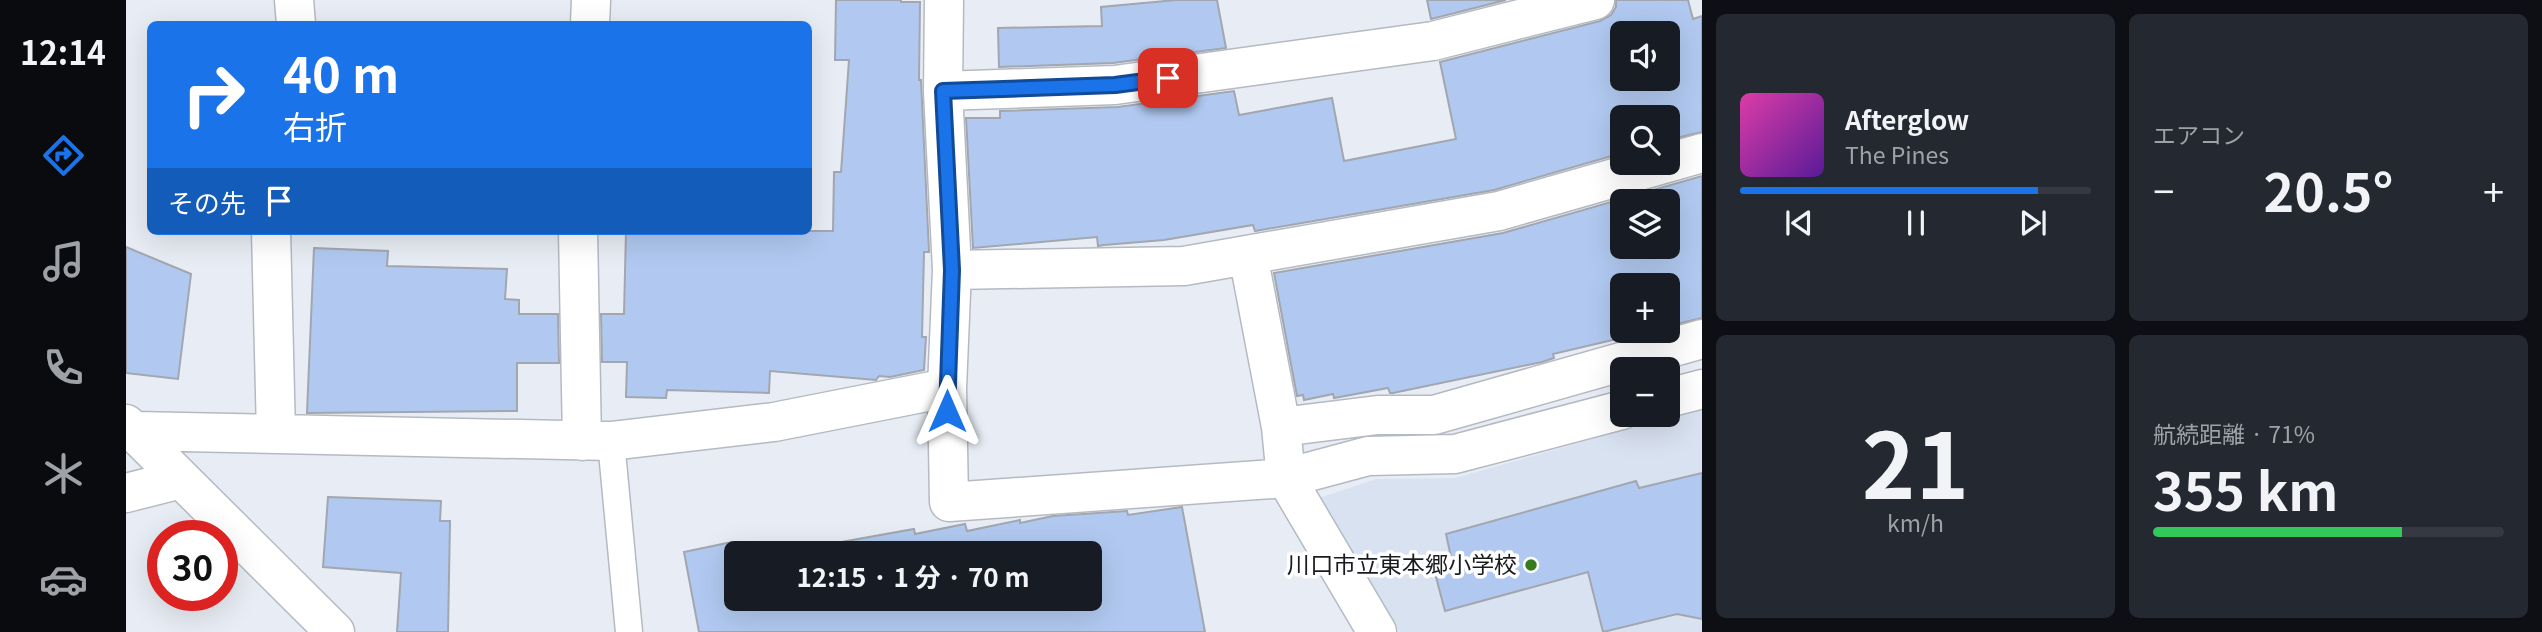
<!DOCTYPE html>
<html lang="ja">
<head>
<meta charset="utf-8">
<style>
  :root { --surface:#171b24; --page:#242831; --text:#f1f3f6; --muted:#9ea1a6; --line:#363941; --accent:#1a73e8 }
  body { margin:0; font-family:Georgia,"Noto Sans JP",serif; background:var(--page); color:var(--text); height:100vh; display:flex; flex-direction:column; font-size:26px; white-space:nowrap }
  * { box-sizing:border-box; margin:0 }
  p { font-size:23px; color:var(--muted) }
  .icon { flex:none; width:38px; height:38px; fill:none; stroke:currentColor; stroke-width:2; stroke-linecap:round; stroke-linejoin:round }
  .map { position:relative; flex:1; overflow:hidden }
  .side { display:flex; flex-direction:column; gap:14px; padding:14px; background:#0d0f14; width:840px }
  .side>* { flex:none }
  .banner { position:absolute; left:21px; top:21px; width:665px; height:214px; border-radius:10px; box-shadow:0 7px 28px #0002; background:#1a73e8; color:#fff; overflow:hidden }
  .tools { position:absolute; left:1484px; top:21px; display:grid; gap:14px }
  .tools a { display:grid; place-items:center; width:70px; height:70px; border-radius:10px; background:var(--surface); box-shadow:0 7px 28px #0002; font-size:35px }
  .speed { position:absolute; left:21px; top:520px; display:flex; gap:14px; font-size:35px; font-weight:700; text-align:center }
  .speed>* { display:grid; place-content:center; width:91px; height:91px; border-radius:50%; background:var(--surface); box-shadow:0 7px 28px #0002; line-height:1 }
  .speed .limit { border:10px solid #d22; background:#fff; color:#111 }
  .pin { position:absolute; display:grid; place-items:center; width:60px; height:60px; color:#fff; margin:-30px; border-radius:14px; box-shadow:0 4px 10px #0006 }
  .me { position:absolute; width:77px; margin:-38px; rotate:0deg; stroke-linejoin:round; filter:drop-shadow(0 0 5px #0008) }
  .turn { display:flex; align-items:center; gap:24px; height:147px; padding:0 21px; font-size:32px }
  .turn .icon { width:91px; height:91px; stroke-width:2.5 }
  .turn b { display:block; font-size:49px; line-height:60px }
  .then { display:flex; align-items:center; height:66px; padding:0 21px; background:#0003; gap:14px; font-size:26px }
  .big { font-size:52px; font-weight:700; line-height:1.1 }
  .side .card { flex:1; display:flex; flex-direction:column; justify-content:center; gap:10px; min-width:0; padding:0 24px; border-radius:10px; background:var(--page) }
  .side .dial { align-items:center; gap:0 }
  .dial b { font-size:91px; line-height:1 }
  .song { display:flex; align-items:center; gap:21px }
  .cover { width:84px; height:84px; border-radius:10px; background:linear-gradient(135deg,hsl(320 70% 55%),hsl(270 70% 35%)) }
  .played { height:7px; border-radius:4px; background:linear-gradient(90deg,var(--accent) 85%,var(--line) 85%) }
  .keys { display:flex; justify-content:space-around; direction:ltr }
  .heat { display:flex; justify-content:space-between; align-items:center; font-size:38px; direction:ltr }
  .charge { height:10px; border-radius:5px; background:linear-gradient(90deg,#34c759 71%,var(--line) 0) }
  .side .tiles { flex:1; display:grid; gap:14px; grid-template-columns:repeat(2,1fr) }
  .trip { position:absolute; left:598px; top:541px; width:378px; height:70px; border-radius:10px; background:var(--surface); box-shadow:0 7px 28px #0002; font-weight:700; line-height:70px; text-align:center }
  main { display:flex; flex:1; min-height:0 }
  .tab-bar { display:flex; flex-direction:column; width:126px; justify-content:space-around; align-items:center; background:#090b0e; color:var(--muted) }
  .tab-bar .icon { width:49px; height:49px }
  .tab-bar .selected { color:var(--accent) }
  .tab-bar b { font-size:32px; color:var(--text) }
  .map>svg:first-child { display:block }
  .built { fill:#d9e2f1 }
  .building { fill:#b1c9f0; stroke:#a2a7af; stroke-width:2; fill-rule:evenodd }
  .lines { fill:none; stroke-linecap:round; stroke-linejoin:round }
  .service-casing { stroke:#b5bac2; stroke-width:29 }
  .minor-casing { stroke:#b5bac2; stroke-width:41 }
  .service { stroke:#fff; stroke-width:26 }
  .minor { stroke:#fff; stroke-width:38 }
  .route-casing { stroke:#114b97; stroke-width:18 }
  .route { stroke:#1a73e8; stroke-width:12 }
  .poi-dot { fill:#367c1f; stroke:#fff; stroke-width:2.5 }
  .labels { text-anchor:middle; stroke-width:7; stroke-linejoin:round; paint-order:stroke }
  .poi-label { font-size:23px; fill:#191b1e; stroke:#fff; text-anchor:end }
</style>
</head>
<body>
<main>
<nav class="tab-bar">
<b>12:14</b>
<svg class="icon selected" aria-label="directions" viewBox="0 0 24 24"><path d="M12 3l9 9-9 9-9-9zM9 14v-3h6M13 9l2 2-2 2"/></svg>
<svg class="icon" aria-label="music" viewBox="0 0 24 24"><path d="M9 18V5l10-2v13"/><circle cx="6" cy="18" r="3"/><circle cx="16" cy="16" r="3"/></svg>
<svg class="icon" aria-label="phone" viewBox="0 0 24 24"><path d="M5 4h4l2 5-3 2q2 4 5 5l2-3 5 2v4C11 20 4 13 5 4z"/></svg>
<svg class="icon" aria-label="climate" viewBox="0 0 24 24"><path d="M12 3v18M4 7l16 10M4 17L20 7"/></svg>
<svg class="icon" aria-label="car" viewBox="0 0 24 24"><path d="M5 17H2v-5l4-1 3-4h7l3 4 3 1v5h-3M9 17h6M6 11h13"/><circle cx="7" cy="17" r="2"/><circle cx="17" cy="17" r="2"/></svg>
</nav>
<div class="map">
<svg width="1576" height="632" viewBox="0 0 1576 632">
  <rect width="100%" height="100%" fill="#e8edf5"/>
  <path class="built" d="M1576,408V632H1274L1193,498L1250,479L1329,478Z"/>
  <path class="building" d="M710,0H775V2H794L793,80H795L803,252H798L796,337H800L798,370L764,377L753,376L750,380L644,371L643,393L541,390L540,398L500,397L501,362H476L475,314H498L500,231H707L708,172H715L723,60H709Z
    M1050,0H1091L1100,48L987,63L873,67L872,28L976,26L975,7Z
    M1301,0H1380L1305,19Z
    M1490,0H1562L1567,19L1576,16V132L1542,140V117H1496V153L1368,190L1129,231L1127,225L1038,240L978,245L972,246L971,237L847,248L840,118H874V111L992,107L1108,91L1113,115L1206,98L1218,161L1330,139L1314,62L1474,21L1485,15L1490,7ZM1496,33H1542V79H1496Z
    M1576,176V318L1542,326V285H1496V331H1525L1427,354L1428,358L1416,362L1267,393H1264L1262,388L1208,398L1207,394L1178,400L1177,395L1171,396L1148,273L1377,233ZM1496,201H1542V247H1496Z
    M0,247L65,274L52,379L0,373Z
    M188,248L262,251L261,266L381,269L379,299L393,300V314H432L433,363H391V411L181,413Z
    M1576,473V619L1551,614L1477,632L1462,572L1319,611L1306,562L1325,557L1320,534L1510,481L1513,488Z
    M202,497L315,501L314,521H324L322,632H271L275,573L197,567Z
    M1056,507L1079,632H573L558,552L606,542L611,561V598H964V553H654L788,529L789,534L839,524L841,531L894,520V523L927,516L1001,511L1002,515Z"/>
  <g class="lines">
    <g class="service-casing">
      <path id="service" d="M485,441L503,632"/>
    </g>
    <g class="minor-casing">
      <path id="minor" d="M168,0L170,24
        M818,0L817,91L826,270L821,388L823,502L1160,478L1242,456L1329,454L1496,410
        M464,24L465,0
        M817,91L989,85L1307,41L1469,0
        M145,231L150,434
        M452,231L456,441
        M1122,255L1155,427L1160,478L1251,632
        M826,270L1058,266L1373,211L1576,153
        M1542,398L1576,389
        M0,424L209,632
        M1155,427L1252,415H1308L1576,339
        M8,431L485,441L648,422L821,388
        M0,493L55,479"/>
    </g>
    <use href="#service" class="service"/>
    <use href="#minor" class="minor"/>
  </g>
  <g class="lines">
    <g class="route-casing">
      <path id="route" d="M821,411L826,270L817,91L989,85L1042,78"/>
    </g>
    <use href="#route" class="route"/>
  </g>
  <circle class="poi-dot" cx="1405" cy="565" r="7"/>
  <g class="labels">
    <g class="poi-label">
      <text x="1391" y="573">川口市立東本郷小学校</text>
    </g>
  </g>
</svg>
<div class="tools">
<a><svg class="icon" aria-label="sound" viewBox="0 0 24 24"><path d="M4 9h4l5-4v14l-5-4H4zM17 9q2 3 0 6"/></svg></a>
<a><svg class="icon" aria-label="search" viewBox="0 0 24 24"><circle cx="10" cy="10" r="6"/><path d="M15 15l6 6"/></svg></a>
<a><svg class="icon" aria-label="layers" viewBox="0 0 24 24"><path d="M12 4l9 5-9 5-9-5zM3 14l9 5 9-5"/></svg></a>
<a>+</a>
<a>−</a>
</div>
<div class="speed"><div class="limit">30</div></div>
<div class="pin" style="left:1042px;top:78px;background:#d93025"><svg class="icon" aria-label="arrive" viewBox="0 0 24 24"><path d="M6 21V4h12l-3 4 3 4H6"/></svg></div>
<svg class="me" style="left:821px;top:411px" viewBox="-20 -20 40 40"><path d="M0-17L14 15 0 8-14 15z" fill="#1a73e8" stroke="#fff" stroke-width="4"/></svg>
<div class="trip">12:15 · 1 分 · 70 m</div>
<div class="banner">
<div class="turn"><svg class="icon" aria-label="right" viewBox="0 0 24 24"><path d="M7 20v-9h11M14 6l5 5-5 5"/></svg><div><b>40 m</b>右折</div></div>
<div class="then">その先<svg class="icon" aria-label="arrive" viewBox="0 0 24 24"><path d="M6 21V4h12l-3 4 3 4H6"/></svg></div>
</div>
</div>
<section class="side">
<div class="tiles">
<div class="card">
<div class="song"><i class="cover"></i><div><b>Afterglow</b><p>The Pines</p></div></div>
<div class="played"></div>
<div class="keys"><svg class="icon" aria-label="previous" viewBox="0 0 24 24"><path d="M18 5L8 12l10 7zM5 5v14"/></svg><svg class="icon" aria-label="pause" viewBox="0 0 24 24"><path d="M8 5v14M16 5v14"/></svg><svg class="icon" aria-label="next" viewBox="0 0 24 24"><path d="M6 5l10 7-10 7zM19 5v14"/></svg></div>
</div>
<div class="card"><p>エアコン</p>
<div class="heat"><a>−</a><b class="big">20.5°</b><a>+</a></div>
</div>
<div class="card dial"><b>21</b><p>km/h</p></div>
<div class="card"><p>航続距離 · 71%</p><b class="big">355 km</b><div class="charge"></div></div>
</div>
</section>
</main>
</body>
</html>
